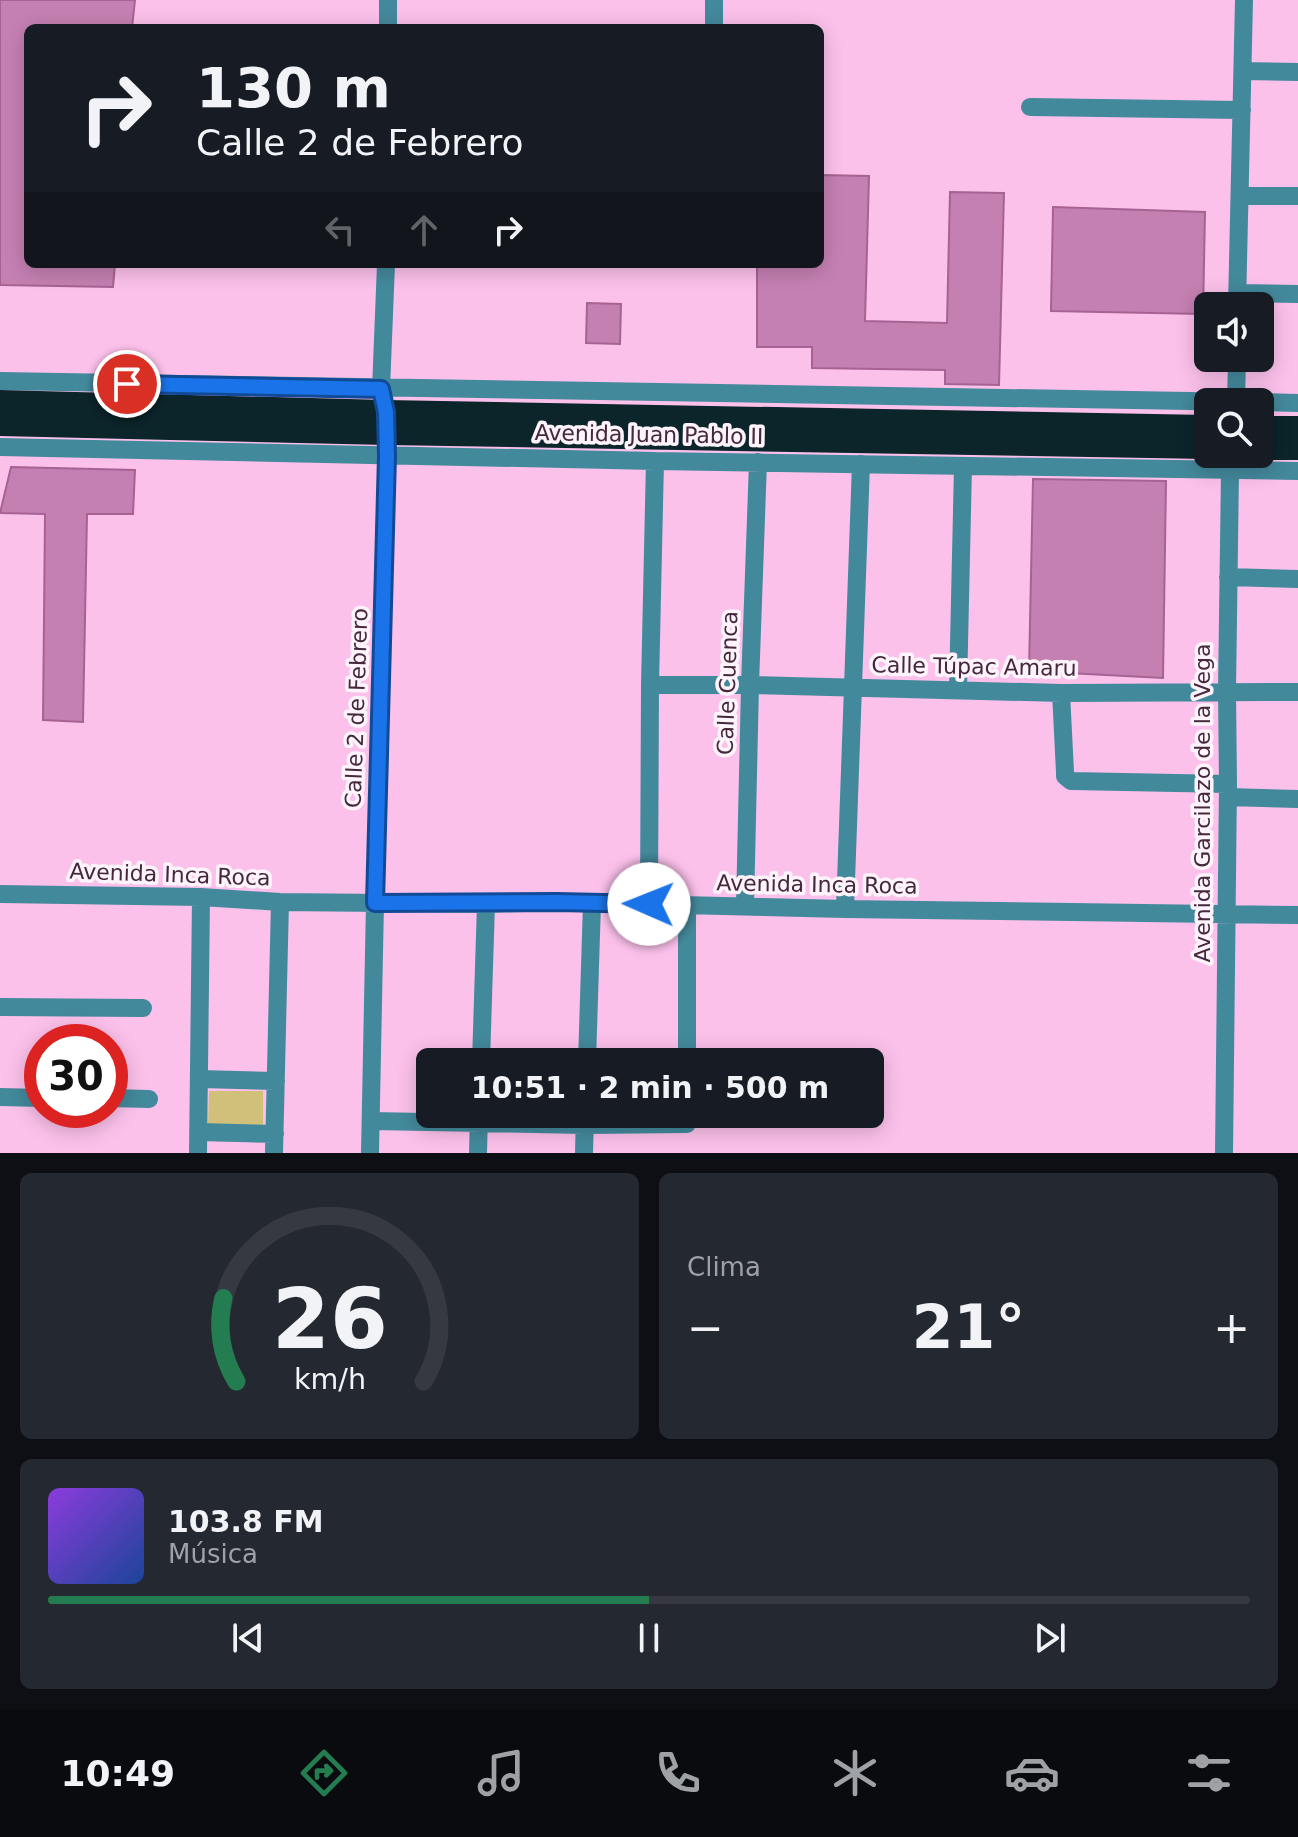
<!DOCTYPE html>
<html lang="es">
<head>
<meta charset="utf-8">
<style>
  :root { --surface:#171b24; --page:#242831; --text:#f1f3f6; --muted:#9ea1a6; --line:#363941; --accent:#247c51 }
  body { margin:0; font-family:"DejaVu Sans",sans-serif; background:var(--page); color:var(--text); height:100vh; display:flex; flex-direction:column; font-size:30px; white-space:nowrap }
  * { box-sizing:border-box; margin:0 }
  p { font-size:26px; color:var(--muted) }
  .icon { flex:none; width:44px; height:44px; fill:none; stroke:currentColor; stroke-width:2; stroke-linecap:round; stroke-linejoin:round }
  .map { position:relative; height:1153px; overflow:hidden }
  .drawer { display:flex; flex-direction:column; gap:20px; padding:20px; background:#0d0f14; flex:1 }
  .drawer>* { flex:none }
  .guide { position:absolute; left:24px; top:24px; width:800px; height:244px; border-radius:12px; box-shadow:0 4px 20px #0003; background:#171b24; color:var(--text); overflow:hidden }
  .fabs { position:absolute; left:1194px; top:292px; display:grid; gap:16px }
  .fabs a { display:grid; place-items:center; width:80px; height:80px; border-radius:12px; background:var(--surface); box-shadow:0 4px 20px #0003; font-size:40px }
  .speed { position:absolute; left:24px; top:1024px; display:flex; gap:16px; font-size:40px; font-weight:700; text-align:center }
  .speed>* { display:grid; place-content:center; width:104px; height:104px; border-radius:50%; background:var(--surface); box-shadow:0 4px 20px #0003; line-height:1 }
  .speed .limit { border:12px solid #d22; background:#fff; color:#111 }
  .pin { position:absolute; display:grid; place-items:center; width:68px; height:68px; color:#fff; margin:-34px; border:4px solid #fff; border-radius:50%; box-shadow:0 2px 8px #0007 }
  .me { position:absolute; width:88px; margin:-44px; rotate:271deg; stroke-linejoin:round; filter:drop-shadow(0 0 6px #0008) }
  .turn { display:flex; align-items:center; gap:28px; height:168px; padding:0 40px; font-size:36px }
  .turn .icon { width:104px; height:104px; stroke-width:2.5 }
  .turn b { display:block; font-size:56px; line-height:68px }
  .lanes { display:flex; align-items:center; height:76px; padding:0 40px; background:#0003; justify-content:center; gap:40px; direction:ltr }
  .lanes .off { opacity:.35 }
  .big { font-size:60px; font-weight:700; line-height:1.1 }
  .drawer .widget { flex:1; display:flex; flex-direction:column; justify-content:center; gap:12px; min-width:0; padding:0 28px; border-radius:12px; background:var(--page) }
  .drawer .dial { align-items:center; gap:0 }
  .dial svg { height:208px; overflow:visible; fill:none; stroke:var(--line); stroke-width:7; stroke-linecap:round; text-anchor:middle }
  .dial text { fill:var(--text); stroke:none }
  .song { display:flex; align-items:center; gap:24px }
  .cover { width:96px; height:96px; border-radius:12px; background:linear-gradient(135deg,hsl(270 70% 55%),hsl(220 70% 35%)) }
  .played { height:8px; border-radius:4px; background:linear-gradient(90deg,var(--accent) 50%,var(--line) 50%) }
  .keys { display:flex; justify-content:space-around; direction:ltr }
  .heat { display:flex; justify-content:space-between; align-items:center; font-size:44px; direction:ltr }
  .drawer .tiles { flex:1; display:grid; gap:20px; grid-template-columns:1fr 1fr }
  .widget:last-child { grid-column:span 2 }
  .trip { position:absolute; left:416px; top:1048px; width:468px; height:80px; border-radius:12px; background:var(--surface); box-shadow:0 4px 20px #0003; font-weight:700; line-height:80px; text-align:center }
  .dock { display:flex; height:128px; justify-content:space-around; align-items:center; background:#090b0e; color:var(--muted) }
  .dock .icon { width:56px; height:56px }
  .dock .current { color:var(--accent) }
  .dock b { font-size:36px; color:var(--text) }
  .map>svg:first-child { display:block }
  .green { fill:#d0c079 }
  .building { fill:#c580b2; stroke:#a56293; stroke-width:2 }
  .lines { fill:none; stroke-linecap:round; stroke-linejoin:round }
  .minor { stroke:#43899c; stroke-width:18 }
  .highway { stroke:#0b252b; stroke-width:24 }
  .route-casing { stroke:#114b97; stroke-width:20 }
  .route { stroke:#1a73e8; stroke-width:14 }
  .labels { text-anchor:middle; stroke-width:7; stroke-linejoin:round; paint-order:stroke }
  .street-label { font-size:22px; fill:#45283e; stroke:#fcf4fa }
</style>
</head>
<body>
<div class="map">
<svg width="1298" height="1153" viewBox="0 0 1298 1153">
  <rect width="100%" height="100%" fill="#fcc1eb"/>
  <path class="green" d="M209,1091H263V1125H208Z"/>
  <path class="building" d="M0,0H135L132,28H28V264H115L113,287L0,285Z
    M820,175L869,176L865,321L947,323L950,192L1004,193L999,385L945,384V370L812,368V347H757V264H820Z
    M1053,207L1205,212L1203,314L1051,311Z
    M587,303L621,304L620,344L586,343Z
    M11,467L135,470L133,514H87L83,722L43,720L45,514L0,513Z
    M1033,479L1166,481L1163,678L1029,671Z"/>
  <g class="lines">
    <path class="minor" d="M388,28V0
      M714,28V0
      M1243,71L1298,72
      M1030,107L1242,110
      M1240,196H1298
      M1237,293L1298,294
      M1237,306L1244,0
      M0,381L1247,402
      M383,399L381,389L386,264
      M1236,402L1237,358
      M1260,402L1298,403
      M0,447L655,461L1298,471
      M1228,577L1298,579
      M650,685H750L1061,693L1298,692
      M958,689L963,466
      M1061,693L1065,772V776L1071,781L1228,784
      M1228,797L1298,799
      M0,894L201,897L280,902L486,904L557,902L845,909L1298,915
      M649,904L650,685L655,461
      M745,906L750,685L758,462
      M845,909L861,464
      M0,1007L143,1008
      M481,1062L486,904
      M587,1062L592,903
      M687,1062V905
      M200,1079L276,1081
      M0,1097L42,1098
      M110,1098L149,1099
      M371,1121L585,1125L687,1124V1114
      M199,1132L275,1134
      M198,1153L201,897
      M274,1153L280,902
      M370,1153L375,903L387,444
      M478,1153L479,1114
      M584,1153L585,1114
      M1224,1153L1228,784L1227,691L1230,471L1233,454"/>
    <path class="highway" d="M0,402L386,412L1208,427
      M0,424L387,433L1208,447
      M1260,428H1298
      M1260,448H1298"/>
  </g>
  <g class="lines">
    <g class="route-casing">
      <path id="route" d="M127,384L381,389L386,412L387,456L375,903L557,902L649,904"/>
    </g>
    <use href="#route" class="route"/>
  </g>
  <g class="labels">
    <g class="street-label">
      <text transform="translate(649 434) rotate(1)" y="8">Avenida Juan Pablo II</text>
      <text transform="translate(974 666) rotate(1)" y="8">Calle Túpac Amaru</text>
      <text transform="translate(727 683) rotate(-88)" y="8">Calle Cuenca</text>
      <text transform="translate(356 708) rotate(-88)" y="8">Calle 2 de Febrero</text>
      <text transform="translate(1202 803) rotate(-90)" y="8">Avenida Garcilazo de la Vega</text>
      <text transform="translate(170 874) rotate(2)" y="8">Avenida Inca Roca</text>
      <text transform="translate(817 884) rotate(1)" y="8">Avenida Inca Roca</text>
    </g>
  </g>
</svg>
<div class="fabs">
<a><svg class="icon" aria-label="sound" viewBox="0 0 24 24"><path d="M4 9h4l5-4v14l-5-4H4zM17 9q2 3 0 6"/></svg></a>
<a><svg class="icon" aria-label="search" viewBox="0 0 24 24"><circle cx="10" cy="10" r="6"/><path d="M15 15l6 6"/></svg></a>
</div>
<div class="speed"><div class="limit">30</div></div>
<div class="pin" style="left:127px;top:384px;background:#d93025"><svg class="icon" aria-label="arrive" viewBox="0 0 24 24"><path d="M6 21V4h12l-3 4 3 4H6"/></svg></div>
<svg class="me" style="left:649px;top:904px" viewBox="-20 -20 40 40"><circle r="19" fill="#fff"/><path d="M0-13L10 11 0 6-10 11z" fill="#1a73e8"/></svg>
<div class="trip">10:51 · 2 min · 500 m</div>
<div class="guide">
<div class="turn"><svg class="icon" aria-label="right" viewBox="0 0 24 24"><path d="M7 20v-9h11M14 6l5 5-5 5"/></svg><div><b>130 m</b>Calle 2 de Febrero</div></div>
<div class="lanes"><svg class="icon off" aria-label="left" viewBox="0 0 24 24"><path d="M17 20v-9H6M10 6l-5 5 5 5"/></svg><svg class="icon off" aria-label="ahead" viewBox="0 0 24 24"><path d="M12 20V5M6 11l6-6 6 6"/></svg><svg class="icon" aria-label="right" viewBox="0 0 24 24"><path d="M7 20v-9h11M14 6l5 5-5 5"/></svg></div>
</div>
</div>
<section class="drawer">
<div class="tiles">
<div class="widget dial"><svg viewBox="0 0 100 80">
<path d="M14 69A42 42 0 1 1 86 69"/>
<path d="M14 69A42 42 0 0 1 9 37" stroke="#247c51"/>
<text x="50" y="56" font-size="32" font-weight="700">26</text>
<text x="50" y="72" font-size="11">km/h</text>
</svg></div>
<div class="widget"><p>Clima</p>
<div class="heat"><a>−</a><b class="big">21°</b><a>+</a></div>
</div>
<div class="widget">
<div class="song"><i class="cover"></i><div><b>103.8 FM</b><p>Música</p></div></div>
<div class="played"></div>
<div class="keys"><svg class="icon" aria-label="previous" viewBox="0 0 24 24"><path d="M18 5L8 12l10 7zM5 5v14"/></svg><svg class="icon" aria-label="pause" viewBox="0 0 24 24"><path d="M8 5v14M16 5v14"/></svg><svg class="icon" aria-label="next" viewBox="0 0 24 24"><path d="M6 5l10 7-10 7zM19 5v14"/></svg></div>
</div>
</div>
</section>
<nav class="dock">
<b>10:49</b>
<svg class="icon current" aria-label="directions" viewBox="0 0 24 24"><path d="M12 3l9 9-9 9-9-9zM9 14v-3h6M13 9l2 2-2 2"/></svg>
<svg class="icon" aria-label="music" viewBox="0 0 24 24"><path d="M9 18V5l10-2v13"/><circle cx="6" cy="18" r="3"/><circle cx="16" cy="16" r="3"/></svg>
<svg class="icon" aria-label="phone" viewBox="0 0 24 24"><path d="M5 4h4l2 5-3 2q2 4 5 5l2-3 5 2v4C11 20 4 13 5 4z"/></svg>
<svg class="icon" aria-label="climate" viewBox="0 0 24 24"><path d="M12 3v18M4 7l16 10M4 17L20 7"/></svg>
<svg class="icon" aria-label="car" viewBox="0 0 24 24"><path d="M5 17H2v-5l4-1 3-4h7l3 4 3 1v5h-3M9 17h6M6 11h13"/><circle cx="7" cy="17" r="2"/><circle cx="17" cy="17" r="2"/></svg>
<svg class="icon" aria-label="filters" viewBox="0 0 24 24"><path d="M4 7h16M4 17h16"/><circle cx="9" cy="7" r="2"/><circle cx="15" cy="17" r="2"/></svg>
</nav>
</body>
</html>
